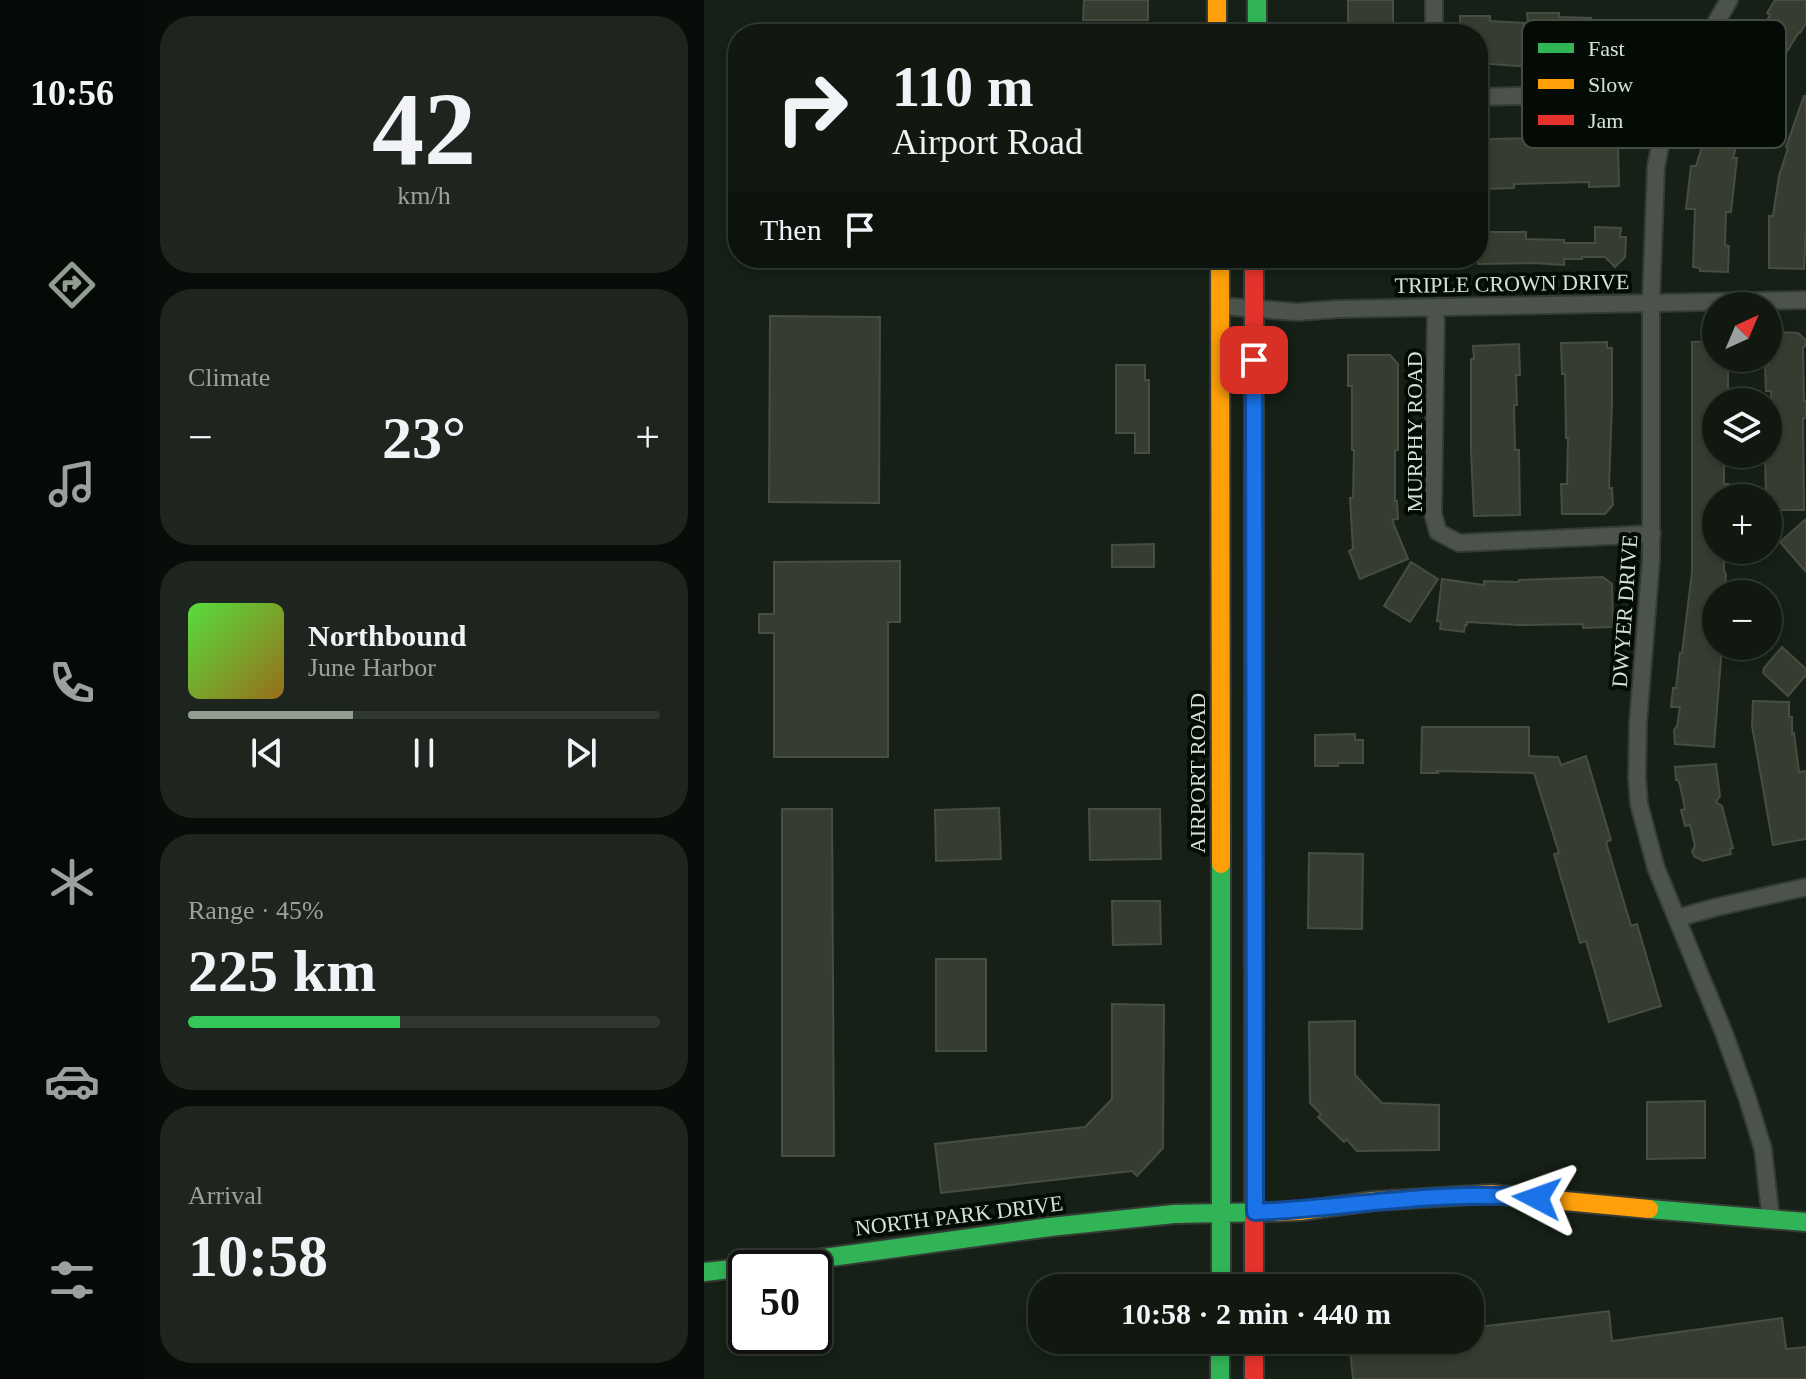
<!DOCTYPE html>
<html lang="en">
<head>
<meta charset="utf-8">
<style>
  :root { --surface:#101810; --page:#1e251e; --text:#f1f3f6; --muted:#9ca09f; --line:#303730; --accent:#929d92 }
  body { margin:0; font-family:Georgia,serif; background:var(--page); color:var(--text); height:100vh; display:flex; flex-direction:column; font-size:30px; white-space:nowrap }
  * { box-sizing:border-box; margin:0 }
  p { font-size:26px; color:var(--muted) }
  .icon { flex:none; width:44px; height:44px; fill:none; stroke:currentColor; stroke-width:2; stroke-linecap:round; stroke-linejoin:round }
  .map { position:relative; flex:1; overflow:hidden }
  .side { display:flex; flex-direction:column; gap:16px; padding:16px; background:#090d09; width:560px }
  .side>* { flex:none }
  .banner { position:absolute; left:24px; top:24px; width:760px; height:244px; border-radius:32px; box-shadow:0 4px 12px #0003,0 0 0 2px var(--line); background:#101810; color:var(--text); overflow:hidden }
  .needle { width:52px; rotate:44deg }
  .fabs { position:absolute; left:998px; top:292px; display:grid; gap:16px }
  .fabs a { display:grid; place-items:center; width:80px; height:80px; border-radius:50%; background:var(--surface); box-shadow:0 4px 12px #0003,0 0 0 2px var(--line); font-size:40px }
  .speed { position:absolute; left:24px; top:1250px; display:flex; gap:16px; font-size:40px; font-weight:700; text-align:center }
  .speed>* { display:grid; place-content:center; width:104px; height:104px; border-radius:50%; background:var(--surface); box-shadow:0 4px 12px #0003,0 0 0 2px var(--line); line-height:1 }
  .speed .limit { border:4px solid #111; border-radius:12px; background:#fff; color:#111 }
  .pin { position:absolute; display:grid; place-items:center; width:68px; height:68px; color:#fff; margin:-34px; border-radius:16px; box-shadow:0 4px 12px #0006 }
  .me { position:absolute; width:88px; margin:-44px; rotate:274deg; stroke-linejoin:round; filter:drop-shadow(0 0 6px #0008) }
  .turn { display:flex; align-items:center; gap:28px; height:168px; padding:0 32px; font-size:36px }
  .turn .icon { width:104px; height:104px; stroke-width:2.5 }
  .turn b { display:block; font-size:56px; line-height:68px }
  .then { display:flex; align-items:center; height:76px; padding:0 32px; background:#0003; gap:16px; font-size:30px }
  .big { font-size:60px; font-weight:700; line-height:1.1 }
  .side .widget { flex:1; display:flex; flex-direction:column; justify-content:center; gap:12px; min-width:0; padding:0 28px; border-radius:32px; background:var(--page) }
  .side .dial { align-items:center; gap:0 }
  .dial b { font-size:104px; line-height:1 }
  .song { display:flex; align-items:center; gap:24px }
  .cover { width:96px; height:96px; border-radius:12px; background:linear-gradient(135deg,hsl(110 70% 55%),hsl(40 70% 35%)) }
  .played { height:8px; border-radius:4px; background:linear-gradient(90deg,var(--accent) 35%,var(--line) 35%) }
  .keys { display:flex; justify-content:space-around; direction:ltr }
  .heat { display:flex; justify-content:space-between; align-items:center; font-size:44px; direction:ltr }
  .charge { height:12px; border-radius:6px; background:linear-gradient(90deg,#34c759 45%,var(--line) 0) }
  .trip { position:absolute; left:324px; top:1274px; width:456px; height:80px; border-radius:32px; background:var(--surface); box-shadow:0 4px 12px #0003,0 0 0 2px var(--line); font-weight:700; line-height:80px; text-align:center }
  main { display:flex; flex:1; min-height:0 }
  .menu { display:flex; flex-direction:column; width:144px; justify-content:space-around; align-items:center; background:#060a06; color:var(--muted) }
  .menu .icon { width:56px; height:56px }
  .menu .current { color:var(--accent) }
  .menu b { font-size:36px; color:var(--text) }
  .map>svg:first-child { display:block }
  .building { fill:#363d30; stroke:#464d43; stroke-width:2 }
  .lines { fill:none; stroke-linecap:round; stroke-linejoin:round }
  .street-casing { stroke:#343c35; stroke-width:20 }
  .fast-casing { stroke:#343c35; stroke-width:22 }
  .slow-casing { stroke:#343c35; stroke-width:22 }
  .jam-casing { stroke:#343c35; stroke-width:22 }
  .street { stroke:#4b534c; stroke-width:16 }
  .fast { stroke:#30b455; stroke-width:18 }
  .slow { stroke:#ff9f0a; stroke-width:18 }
  .jam { stroke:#e5322d; stroke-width:18 }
  .route-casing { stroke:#114b97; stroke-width:20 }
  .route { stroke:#1a73e8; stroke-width:14 }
  .labels { text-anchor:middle; stroke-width:8; stroke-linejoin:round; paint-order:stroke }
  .street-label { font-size:22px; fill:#d5e1d5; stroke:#040b05 }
  .key { fill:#040b05; stroke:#434b43; stroke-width:2 }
  .key-label { font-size:22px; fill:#d5e1d5 }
</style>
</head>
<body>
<main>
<nav class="menu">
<b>10:56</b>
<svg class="icon current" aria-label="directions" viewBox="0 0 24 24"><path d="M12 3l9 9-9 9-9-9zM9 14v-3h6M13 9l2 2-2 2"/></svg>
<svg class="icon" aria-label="music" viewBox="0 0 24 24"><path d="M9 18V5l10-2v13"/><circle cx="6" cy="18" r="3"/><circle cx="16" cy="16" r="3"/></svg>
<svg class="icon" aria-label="phone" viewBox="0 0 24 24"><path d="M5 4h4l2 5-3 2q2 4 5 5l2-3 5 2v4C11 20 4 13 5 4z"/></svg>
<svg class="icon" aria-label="climate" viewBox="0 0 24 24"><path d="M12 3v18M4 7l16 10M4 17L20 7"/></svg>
<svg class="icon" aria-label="car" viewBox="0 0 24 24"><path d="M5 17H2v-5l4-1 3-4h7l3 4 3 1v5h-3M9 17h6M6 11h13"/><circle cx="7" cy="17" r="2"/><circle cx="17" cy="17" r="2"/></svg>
<svg class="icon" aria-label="filters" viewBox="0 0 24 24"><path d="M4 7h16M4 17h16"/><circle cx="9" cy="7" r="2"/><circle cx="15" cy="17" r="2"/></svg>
</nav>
<section class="side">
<div class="widget dial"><b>42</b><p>km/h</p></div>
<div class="widget"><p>Climate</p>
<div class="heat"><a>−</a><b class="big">23°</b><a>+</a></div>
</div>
<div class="widget">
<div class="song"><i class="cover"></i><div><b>Northbound</b><p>June Harbor</p></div></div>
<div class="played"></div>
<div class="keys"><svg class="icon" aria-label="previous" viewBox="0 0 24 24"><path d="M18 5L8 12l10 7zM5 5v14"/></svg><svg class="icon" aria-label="pause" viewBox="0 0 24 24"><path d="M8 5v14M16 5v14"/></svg><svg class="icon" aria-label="next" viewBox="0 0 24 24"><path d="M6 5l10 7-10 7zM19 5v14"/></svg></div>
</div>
<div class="widget"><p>Range · 45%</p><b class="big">225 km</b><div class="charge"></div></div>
<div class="widget"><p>Arrival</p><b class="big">10:58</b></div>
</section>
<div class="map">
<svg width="1102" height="1379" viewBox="0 0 1102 1379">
  <rect width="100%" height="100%" fill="#162016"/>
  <path class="building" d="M380,0H444V20H379Z
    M644,0H689V34H644Z
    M1071,0H1102V23L1096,33L1095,32L1064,82L1066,83L1053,105L1050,104L1036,134L1029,158H1033L1027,212H1022L1021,245L1025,246L1024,272L996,271V268L989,267L991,209H982L987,166H992L1006,121L1021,87L1033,65L1036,67L1053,38L1066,15L1063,13Z
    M823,13H855V17L887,18L886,26H920V30L953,34L957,36L954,63L949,62L948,65L850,63V65L813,66L774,63V34H756V16H786V21L824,23Z
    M1100,96H1102V228L1100,269L1065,268V216H1069L1075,176L1084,148L1082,147Z
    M874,137L909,138L914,143L915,186L885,187V182L810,184V188L780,189L779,148H781V144H784L787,139Z
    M891,227L917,228L916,237H922L921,257L911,267L901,257H878V259H860V265L829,263L774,264V232H822V239L860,240V243H891Z
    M66,316L176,317L175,503L65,502Z
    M1076,332L1094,333L1102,340V345L1099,348L1100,401H1102V418H1099L1100,510H1064V498H1062L1061,454H1064V450H1066L1068,422L1067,391H1062L1061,366L1065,365V337H1076Z
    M1012,341V358H1024V402H1012V454H1020V484H1025V498H1012V550H1020V571L1022,574L1021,594H1012V646H1018L1010,747L971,744L970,730L973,726L976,707H967L969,688H972L976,653H978L988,572V342Z
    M903,342V348H908V401L905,488H908L909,505L901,514H858L857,484H863L864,438H862L861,374H858L857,343Z
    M815,344L816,375H812L813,405H810L811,450H815L816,515L770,516L767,451V359H770L769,346Z
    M644,355H686L694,364V450H691V501H693L694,519L688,520L704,559L656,579L645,551L649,549L646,498H649L650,450H648V386H644Z
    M412,365H441V380H445V453H431V433H412Z
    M1102,519V572L1076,542Z
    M450,544V567H408V545Z
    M196,561V622H184V757H70V633H55V614H70V562Z
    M707,562L734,579L706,622L680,606Z
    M899,577L908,584L909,627L879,628V624L815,625L763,622V625H761L760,632L736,629L737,622L733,621L738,579L780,585V581L814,582L815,580Z
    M1078,647L1102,669V675L1084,696L1059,673L1060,668Z
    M1049,701L1085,702V717H1088V734L1090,733L1095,772L1102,771V839L1069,845L1048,726Z
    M718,727H825V756L854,757L857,765L882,756L907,840L902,842L927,926L933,924L957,1006L905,1022L882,941L876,943L850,854L855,853L830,773L733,771L734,773H717Z
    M651,734V740H659V763H634V766H611V735Z
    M1012,764L1016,796L1012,802L1018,806L1029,848L1026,849L1027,854L999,861L990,856L988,851L991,846L986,825L981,826L977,810L981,809L976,785L974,780H972L971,767Z
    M295,808L297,859L232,861L231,810Z
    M78,809H128L130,1156H78Z
    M385,809H456L457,859L386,860Z
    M605,853L659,854L658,929L604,928Z
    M408,901H456L457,944L409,945Z
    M232,959H282V1051H232Z
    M408,1004L460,1005L459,1148L433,1176L428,1171L237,1193L231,1144L381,1127L408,1099Z
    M651,1021V1075L678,1103L735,1105V1150L653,1151L642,1139L640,1142L614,1117L617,1114L606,1103L605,1022Z
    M1001,1101V1158L943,1159V1102Z
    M905,1311L908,1341L1078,1318L1082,1349L1102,1347V1379H649L645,1342L662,1340H766V1328Z"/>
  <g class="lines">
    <g class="street-casing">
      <path id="street" d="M1025,0L967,101L960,125L952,167L947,302V560L934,723L933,777L935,804L952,868L1020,1033L1043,1097L1059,1149L1067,1220
        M730,34V0
        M774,97L901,94L967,101
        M516,306L593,312L635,309L1102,300
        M732,307L729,514L734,532L755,543L948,534
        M973,918L1013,907L1102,887"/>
    </g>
    <g class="fast-casing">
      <path id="fast" d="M553,0V34
        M550,583V1112
        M517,864V1288
        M945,1209L1102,1222
        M0,1272L83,1263L346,1227L470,1214L563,1212
        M516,1340V1379"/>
    </g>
    <g class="slow-casing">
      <path id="slow" d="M513,0V34
        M516,258L517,864
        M563,1212L596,1211L669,1201L787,1194L945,1209"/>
    </g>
    <g class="jam-casing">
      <path id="jam" d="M550,258V583
        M550,1112V1288
        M550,1340V1379"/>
    </g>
    <use href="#street" class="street"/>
    <use href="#fast" class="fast"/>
    <use href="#slow" class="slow"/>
    <use href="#jam" class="jam"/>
  </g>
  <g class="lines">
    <g class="route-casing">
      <path id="route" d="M550,360L551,1212C645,1208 738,1189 833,1198"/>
    </g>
    <use href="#route" class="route"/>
  </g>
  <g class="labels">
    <g class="street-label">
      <text transform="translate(808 283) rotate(-1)" y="8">TRIPLE CROWN DRIVE</text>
      <text transform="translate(710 432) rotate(-90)" y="8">MURPHY ROAD</text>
      <text transform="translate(920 611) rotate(-86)" y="8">DWYER DRIVE</text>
      <text transform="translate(493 773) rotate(-90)" y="8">AIRPORT ROAD</text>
      <text transform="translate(255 1215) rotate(-7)" y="8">NORTH PARK DRIVE</text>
    </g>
  </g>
  <rect x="818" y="20" width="264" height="128" rx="12" class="key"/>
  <rect x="834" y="43" width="36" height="10" fill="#30b455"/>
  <rect x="834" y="79" width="36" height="10" fill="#ff9f0a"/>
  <rect x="834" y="115" width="36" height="10" fill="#e5322d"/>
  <g class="key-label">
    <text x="884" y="56">Fast</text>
    <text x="884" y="92">Slow</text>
    <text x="884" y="128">Jam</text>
  </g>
</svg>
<div class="fabs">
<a><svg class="needle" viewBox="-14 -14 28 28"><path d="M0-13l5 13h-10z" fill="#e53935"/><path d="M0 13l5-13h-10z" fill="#9ca09f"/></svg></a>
<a><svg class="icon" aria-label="layers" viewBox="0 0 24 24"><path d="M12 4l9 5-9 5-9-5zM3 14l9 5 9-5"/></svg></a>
<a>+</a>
<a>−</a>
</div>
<div class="speed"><div class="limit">50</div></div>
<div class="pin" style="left:550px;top:360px;background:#d93025"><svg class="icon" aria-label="arrive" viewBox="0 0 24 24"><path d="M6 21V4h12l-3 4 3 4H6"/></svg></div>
<svg class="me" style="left:833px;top:1198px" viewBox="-20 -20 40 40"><path d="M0-17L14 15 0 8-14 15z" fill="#1a73e8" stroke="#fff" stroke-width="4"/></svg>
<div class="trip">10:58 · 2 min · 440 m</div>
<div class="banner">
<div class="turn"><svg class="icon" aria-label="right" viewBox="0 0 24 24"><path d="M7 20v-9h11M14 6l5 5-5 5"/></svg><div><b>110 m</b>Airport Road</div></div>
<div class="then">Then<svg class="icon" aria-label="arrive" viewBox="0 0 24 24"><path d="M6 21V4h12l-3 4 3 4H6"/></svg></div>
</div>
</div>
</main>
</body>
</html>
